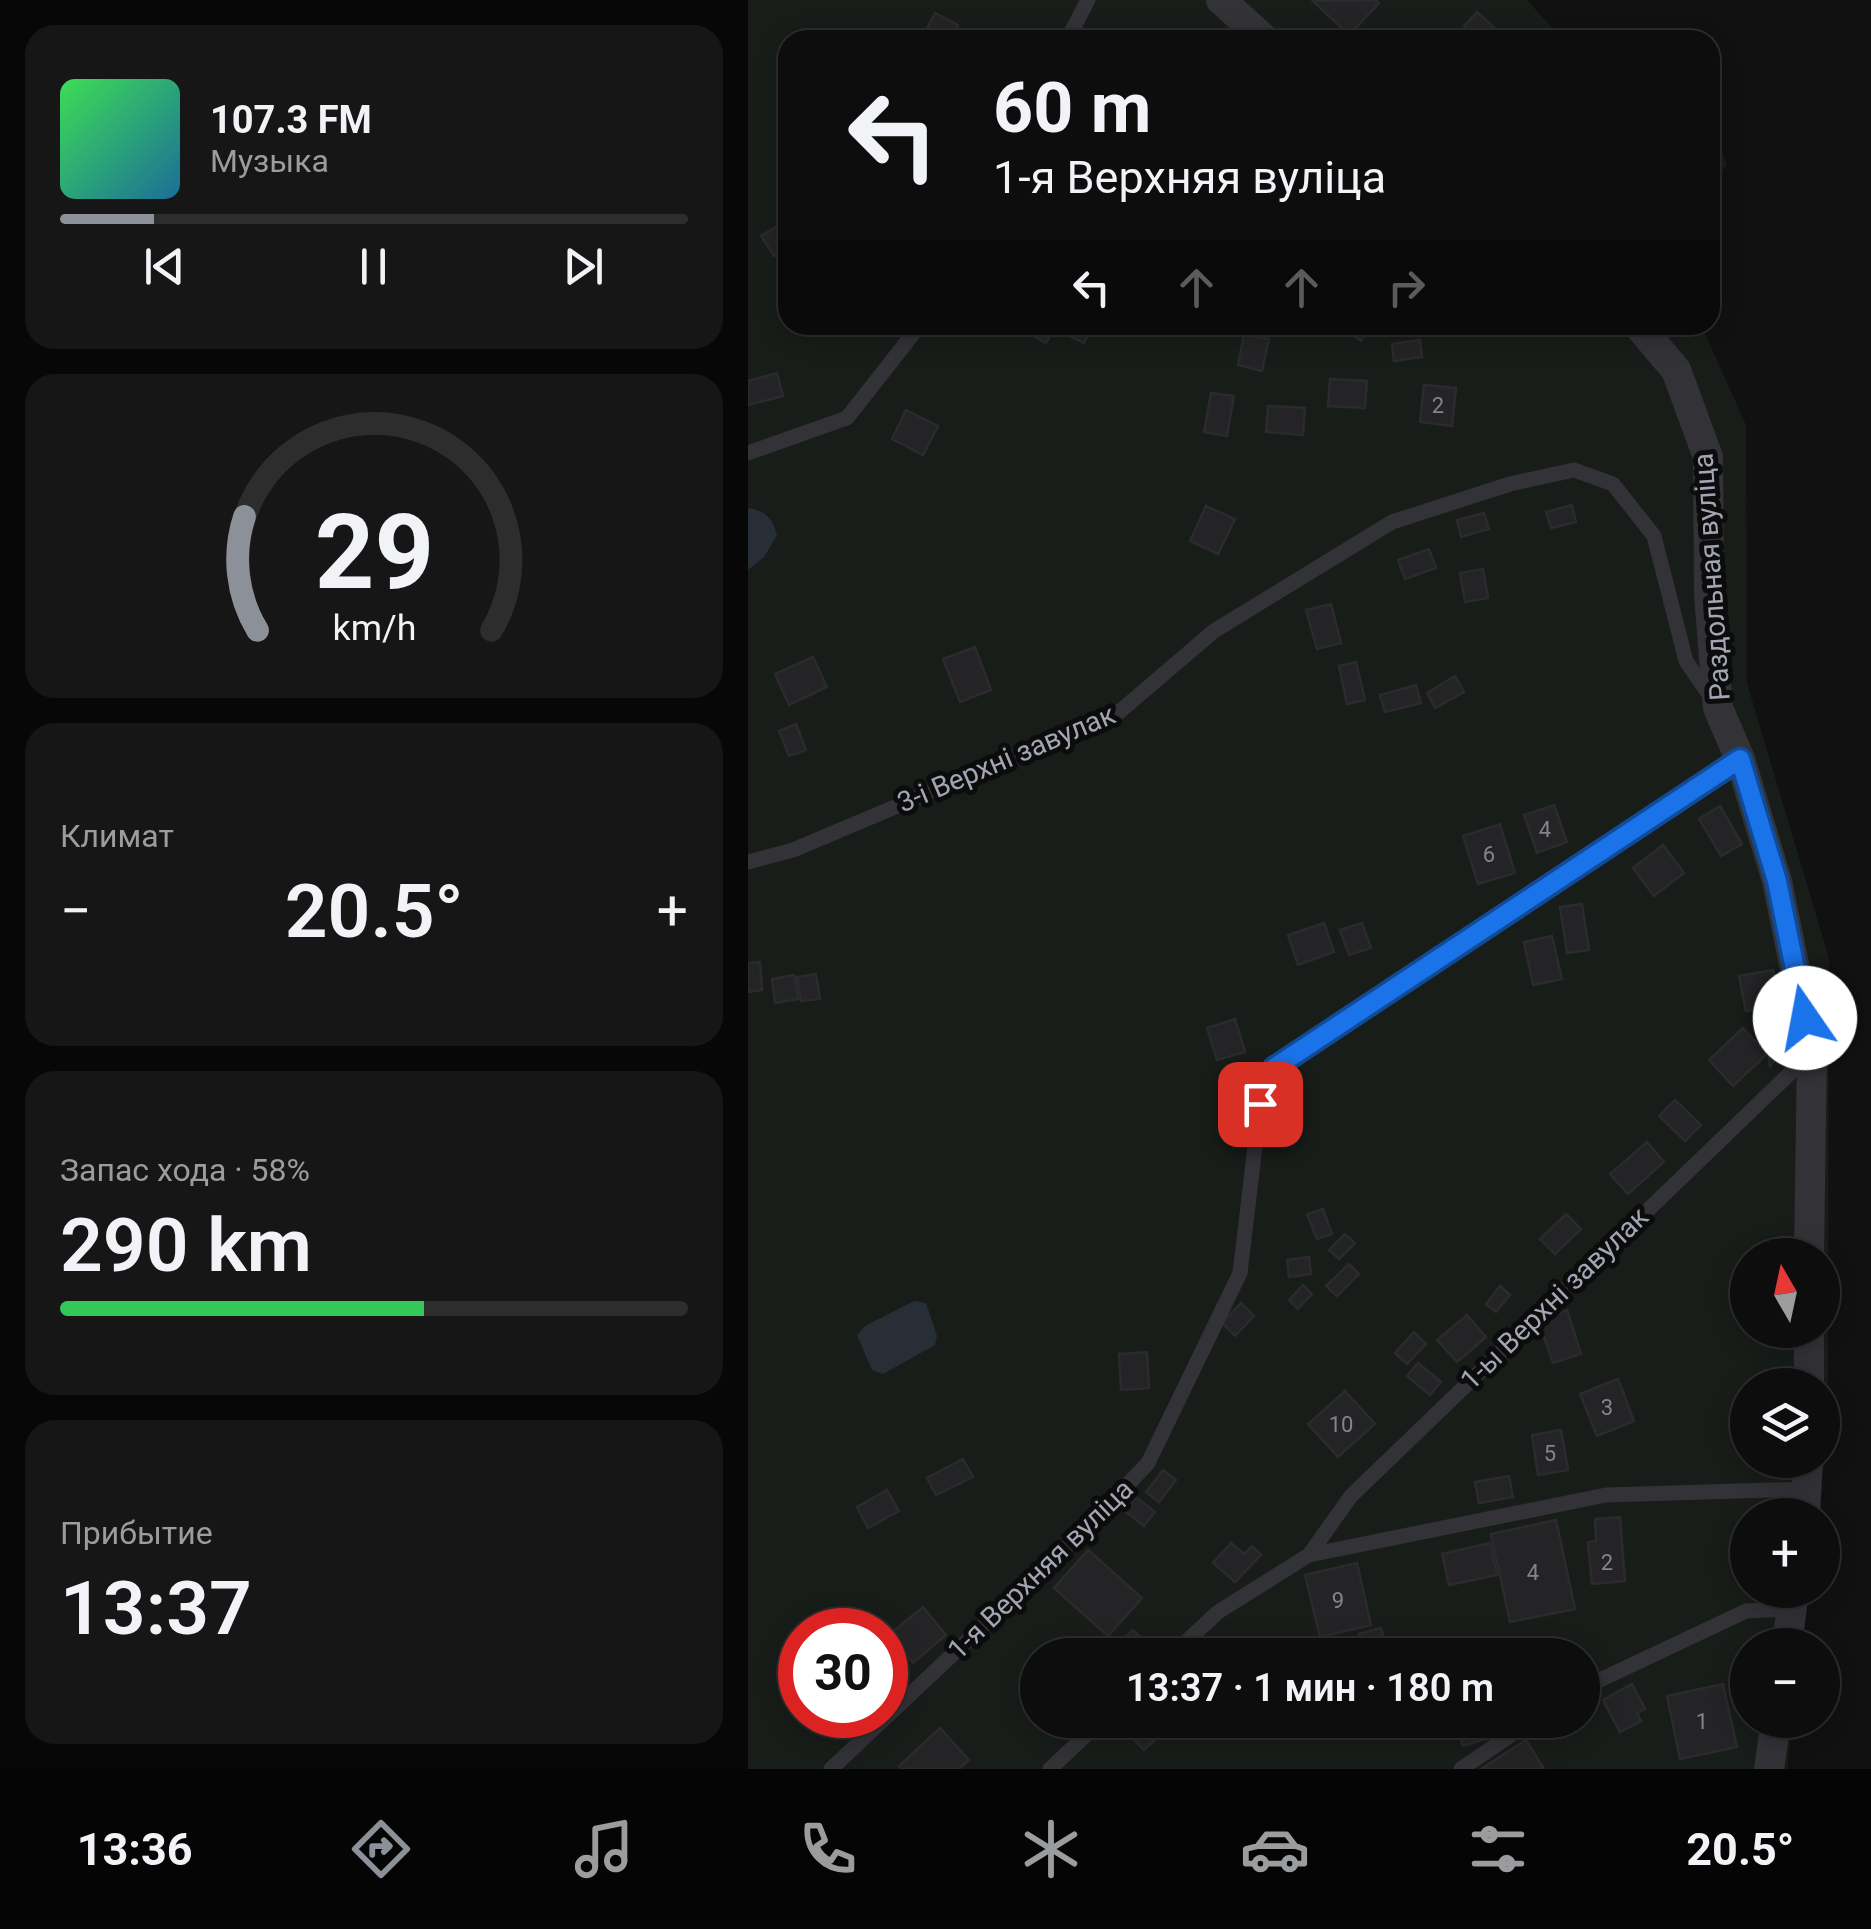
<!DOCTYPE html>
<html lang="ru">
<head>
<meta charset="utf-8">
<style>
  :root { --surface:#0d0d0e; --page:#161617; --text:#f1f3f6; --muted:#9a9c9e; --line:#2d2d2e; --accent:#8c9099 }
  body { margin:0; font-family:Roboto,sans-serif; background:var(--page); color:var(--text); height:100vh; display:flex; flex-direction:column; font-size:38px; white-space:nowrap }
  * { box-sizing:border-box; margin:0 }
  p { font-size:32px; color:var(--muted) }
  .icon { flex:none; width:55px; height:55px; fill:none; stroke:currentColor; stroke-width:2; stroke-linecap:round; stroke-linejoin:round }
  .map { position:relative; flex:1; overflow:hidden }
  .sheet { display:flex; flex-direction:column; gap:25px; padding:25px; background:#070708; width:748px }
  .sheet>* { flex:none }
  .banner { position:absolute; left:30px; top:30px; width:942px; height:305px; border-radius:30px; box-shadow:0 5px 25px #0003,0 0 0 2px var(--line); background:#0d0d0e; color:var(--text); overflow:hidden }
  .needle { width:65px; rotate:351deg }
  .fabs { position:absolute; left:982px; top:1238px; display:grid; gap:20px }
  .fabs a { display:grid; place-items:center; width:110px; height:110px; border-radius:50%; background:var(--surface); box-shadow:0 5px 25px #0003,0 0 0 2px var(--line); font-size:50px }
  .speed { position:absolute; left:30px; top:1608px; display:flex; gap:20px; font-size:50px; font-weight:700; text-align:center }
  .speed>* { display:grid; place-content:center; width:130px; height:130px; border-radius:50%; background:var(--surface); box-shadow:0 5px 25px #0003,0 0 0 2px var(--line); line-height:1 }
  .speed .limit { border:15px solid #d22; background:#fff; color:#111 }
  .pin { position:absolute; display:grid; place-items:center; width:85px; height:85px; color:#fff; margin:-42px; border-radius:20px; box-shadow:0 5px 15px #0006 }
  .me { position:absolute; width:110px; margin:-55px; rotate:348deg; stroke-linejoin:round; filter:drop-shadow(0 0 8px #0008) }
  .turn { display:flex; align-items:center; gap:35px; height:210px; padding:0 50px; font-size:45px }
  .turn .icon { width:130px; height:130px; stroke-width:2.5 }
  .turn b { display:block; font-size:70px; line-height:85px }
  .lanes { display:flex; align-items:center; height:95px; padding:0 50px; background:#0003; justify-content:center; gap:50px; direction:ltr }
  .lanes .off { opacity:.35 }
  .big { font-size:75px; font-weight:600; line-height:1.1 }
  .sheet .widget { flex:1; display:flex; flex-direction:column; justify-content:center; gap:15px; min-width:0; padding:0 35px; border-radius:30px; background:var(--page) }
  .sheet .dial { align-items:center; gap:0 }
  .dial svg { height:260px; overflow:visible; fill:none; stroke:var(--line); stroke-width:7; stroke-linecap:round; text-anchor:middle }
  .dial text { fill:var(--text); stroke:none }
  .song { display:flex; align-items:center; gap:30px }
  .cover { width:120px; height:120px; border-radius:15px; background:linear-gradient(135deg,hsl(130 70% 55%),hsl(200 70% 35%)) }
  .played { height:10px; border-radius:5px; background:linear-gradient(90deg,var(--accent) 15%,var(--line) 15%) }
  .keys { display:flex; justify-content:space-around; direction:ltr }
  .heat { display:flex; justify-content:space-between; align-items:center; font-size:55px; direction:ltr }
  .charge { height:15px; border-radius:8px; background:linear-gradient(90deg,#34c759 58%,var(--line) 0) }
  .trip { position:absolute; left:272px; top:1638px; width:580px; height:100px; border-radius:50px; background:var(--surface); box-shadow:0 5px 25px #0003,0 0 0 2px var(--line); font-weight:600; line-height:100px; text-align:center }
  .tabs { display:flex; height:160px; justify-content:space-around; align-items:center; background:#050506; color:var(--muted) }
  .tabs .icon { width:70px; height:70px }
  .tabs .active { color:var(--accent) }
  .tabs b { font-size:45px; color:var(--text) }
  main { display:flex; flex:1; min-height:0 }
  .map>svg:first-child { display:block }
  .green { fill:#181d19; fill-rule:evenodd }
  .water { fill:#282e35 }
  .building { fill:#242426; stroke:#2b2b2e; stroke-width:2.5 }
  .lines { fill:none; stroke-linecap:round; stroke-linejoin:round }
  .service { stroke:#323237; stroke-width:15 }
  .minor { stroke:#323237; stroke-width:30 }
  .route-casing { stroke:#114b97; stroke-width:25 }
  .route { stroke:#1a73e8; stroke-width:18 }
  .labels { text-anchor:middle; stroke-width:10; stroke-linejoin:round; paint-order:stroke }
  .number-label { font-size:22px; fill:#82858e }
  .street-label { font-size:28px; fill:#a3a6b2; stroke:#0c0c0d }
</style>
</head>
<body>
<main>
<section class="sheet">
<div class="widget">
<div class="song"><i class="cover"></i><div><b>107.3 FM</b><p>Музыка</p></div></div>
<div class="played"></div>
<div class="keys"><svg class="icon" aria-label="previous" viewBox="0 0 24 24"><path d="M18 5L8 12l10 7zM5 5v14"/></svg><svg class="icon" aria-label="pause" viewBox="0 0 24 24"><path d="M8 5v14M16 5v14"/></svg><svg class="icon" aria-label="next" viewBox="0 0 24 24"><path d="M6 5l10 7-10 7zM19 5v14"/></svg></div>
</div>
<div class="widget dial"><svg viewBox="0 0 100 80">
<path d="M14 69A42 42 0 1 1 86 69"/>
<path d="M14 69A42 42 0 0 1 10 34" stroke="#8c9099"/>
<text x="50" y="56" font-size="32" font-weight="700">29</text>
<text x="50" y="72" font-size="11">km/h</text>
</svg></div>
<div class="widget"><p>Климат</p>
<div class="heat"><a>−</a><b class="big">20.5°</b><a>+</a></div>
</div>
<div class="widget"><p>Запас хода · 58%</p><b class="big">290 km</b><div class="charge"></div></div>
<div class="widget"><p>Прибытие</p><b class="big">13:37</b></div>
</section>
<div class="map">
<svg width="1124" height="1769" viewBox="0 0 1124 1769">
  <rect width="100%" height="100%" fill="#111112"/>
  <path class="green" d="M0,0H779L815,40H40V325H953L998,425L999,683L1081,958L1080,1432L1070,1515H1000V1590H1061L1054,1645H1000V1720H1045L1039,1769H0ZM1000,1255H1075V1330H1000ZM1000,1385H1075V1460H1000ZM52,1630H138V1715H52ZM290,1655H835V1720H290Z
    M963,124L979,164L963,188Z"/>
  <path class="water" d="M0,508C18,511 24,518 29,535L16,557L0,570Z
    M166,1301L178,1303L189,1336L187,1345L135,1374L124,1370L109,1335L117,1326Z"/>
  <path class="building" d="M628,0L631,3L601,35L565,1Z
    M729,12L755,36L751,40H731L716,26Z
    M187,13L210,25L202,40H173Z
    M36,222L40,247L26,256L13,236Z
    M288,325H308L298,343L283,335Z
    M312,325H342L344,326L336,343L309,330Z
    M600,325H623L613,341L597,330Z
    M496,334L521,339L514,371L490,365Z
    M672,340L674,357L646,361L644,344Z
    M29,373L35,396L0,405V381Z
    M582,379L619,381L617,408L580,406Z
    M676,385L708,388L704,426L672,422Z
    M463,393L486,396L479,436L456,432Z
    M520,406L557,408L555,435L518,432Z
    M158,410L190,426L175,455L144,439Z
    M824,505L828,522L803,528L798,512Z
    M458,506L487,519L470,554L442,541Z
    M736,513L741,529L713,537L709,520Z
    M681,549L688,568L657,579L650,560Z
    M735,569L740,598L717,602L712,573Z
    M583,604L593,643L569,649L558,610Z
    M227,647L243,690L212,702L195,659Z
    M65,657L79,687L41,705L27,674Z
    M608,662L617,700L599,704L591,666Z
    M707,676L716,692L687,708L679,693Z
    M668,685L673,703L637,712L632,695Z
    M48,724L58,750L41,756L31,731Z
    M806,805L819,842L789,853L776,815Z
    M972,806L994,844L973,856L951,819Z
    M752,824L767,873L730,884L715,836Z
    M915,845L936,873L906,896L885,868Z
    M834,904L841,950L819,953L812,907Z
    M576,923L586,952L550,965L540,935Z
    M614,923L623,948L601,955L592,930Z
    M804,936L814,979L785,985L776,942Z
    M12,962L14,990L0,992V963Z
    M1025,970L1032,1004L998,1011L991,976Z
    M68,974L72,999L53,1001L49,977Z
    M46,975L50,999L27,1003L24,979Z
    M1034,1007L1040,1042L1022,1066L1012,1011Z
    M487,1019L497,1052L469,1060L459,1028Z
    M995,1028L1019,1054L985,1086L961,1060Z
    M927,1100L953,1125L937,1141L911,1116Z
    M899,1142L916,1162L880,1194L862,1174Z
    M575,1209L584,1234L569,1239L559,1214Z
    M818,1214L833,1229L807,1254L792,1239Z
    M597,1234L607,1243L591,1259L581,1250Z
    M561,1257L563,1274L541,1277L539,1260Z
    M601,1264L611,1274L589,1296L578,1286Z
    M555,1285L564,1294L550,1309L541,1300Z
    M752,1286L762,1295L748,1312L738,1304Z
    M493,1303L506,1316L487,1336L474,1323Z
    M819,1310L833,1354L805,1363L790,1320Z
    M719,1315L738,1337L709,1362L689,1340Z
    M666,1332L678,1344L659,1364L647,1353Z
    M399,1352L401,1388L373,1390L371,1354Z
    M670,1363L693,1382L682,1395L659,1376Z
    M870,1379L886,1421L849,1436L832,1394Z
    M597,1391L627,1424L590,1457L560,1424Z
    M813,1430L820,1470L790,1475L784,1435Z
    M215,1459L225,1477L188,1495L179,1478Z
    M415,1470L428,1480L411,1502L398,1492Z
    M761,1476L765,1497L731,1503L727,1482Z
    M139,1490L151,1511L120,1528L109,1507Z
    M388,1497L407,1512L396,1526L377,1511Z
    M872,1517L877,1581L844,1584L840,1542L848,1541L847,1519Z
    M808,1520L827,1609L762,1622L743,1534Z
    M483,1543L496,1554L504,1546L513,1555L487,1582L465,1563Z
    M742,1543L749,1575L701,1585L694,1554Z
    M340,1550L394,1598L360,1636L306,1588Z
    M609,1563L623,1625L572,1637L557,1575Z
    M175,1607L198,1635L165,1663L142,1634Z
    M633,1628L640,1655H616L611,1634Z
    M385,1630L405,1650L400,1655H378L369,1646Z
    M884,1684L897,1709L889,1713L893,1721L872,1732L855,1700Z
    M975,1684L989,1747L932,1759L919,1696Z
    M394,1720H429L396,1750L380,1733Z
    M706,1720H747L752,1734L715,1746Z
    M192,1728L221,1760L211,1769H153L151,1766Z
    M778,1740L796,1769H733Z"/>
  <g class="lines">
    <path class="service" d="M319,40L340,0
      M0,453L99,418L172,325
      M0,862L45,850L370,713L466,631L644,522L762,484L826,470L865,484L906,536L938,661L964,699
      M561,1555L603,1496L1061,1055
      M424,1655L470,1612L561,1555L858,1495L1060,1489
      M835,1688L998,1611L1044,1609
      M83,1769L341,1526L400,1463L492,1273L512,1104L526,1068L992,759
      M302,1769L354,1720
      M713,1769L785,1720"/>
    <path class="minor" d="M473,0L517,40
      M890,325L928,370L960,457L961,595L970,708L992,759L1029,881L1064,1052L1061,1255
      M1061,1385V1330
      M1057,1515L1060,1460
      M1039,1645L1046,1590
      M1021,1769L1028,1720"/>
  </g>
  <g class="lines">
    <g class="route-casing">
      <path id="route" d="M512,1104L526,1068L992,759L1029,881L1057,1018"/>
    </g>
    <use href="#route" class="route"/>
  </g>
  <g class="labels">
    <g class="number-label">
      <text x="690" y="413">2</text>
      <text x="797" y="837">4</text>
      <text x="741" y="862">6</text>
      <text x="859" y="1415">3</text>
      <text x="593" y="1432">10</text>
      <text x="802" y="1461">5</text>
      <text x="859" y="1570">2</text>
      <text x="785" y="1580">4</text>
      <text x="590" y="1608">9</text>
      <text x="954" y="1729">1</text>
    </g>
    <g class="street-label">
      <text transform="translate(963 577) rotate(-94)" y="10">Раздольная вуліца</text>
      <text transform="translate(258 758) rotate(-23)" y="10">3-і Верхні завулак</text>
      <text transform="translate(806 1298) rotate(-44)" y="10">1-ы Верхні завулак</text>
      <text transform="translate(292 1569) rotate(-44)" y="10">1-я Верхняя вуліца</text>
    </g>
  </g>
</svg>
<div class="fabs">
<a><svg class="needle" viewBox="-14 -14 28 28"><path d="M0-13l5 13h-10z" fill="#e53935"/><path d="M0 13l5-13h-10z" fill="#9a9c9e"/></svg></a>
<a><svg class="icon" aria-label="layers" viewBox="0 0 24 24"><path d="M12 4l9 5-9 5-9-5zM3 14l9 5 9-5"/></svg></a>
<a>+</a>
<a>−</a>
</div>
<div class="speed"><div class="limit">30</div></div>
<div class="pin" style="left:512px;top:1104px;background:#d93025"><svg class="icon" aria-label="arrive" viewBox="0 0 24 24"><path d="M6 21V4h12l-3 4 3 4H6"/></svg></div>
<svg class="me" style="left:1057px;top:1018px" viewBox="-20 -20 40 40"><circle r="19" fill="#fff"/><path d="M0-13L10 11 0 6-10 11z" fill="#1a73e8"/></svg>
<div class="trip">13:37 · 1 мин · 180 m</div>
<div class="banner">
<div class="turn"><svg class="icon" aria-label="left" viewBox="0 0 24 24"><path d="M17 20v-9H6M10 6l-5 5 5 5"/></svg><div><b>60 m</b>1-я Верхняя вуліца</div></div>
<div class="lanes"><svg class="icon" aria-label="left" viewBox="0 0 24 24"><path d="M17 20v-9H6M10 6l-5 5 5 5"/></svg><svg class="icon off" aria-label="ahead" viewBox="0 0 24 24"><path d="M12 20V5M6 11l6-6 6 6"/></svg><svg class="icon off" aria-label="ahead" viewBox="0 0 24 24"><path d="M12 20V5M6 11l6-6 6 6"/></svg><svg class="icon off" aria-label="right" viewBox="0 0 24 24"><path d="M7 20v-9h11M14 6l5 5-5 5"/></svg></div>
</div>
</div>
</main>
<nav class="tabs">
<b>13:36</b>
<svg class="icon active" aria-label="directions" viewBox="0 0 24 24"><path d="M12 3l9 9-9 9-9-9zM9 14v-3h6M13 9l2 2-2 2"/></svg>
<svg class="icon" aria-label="music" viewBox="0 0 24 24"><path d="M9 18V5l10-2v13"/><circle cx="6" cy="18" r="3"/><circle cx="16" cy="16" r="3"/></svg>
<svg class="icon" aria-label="phone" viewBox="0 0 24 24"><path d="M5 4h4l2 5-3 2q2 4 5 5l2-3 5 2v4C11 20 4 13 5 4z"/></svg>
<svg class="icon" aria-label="climate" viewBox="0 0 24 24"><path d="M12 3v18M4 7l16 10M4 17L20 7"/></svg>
<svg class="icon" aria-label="car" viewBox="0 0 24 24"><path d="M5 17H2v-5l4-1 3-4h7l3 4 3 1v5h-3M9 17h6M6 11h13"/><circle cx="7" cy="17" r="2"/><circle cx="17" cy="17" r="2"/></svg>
<svg class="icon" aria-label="filters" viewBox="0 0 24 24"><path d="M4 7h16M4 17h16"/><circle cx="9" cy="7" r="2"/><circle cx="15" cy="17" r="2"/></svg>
<b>20.5°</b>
</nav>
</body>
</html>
